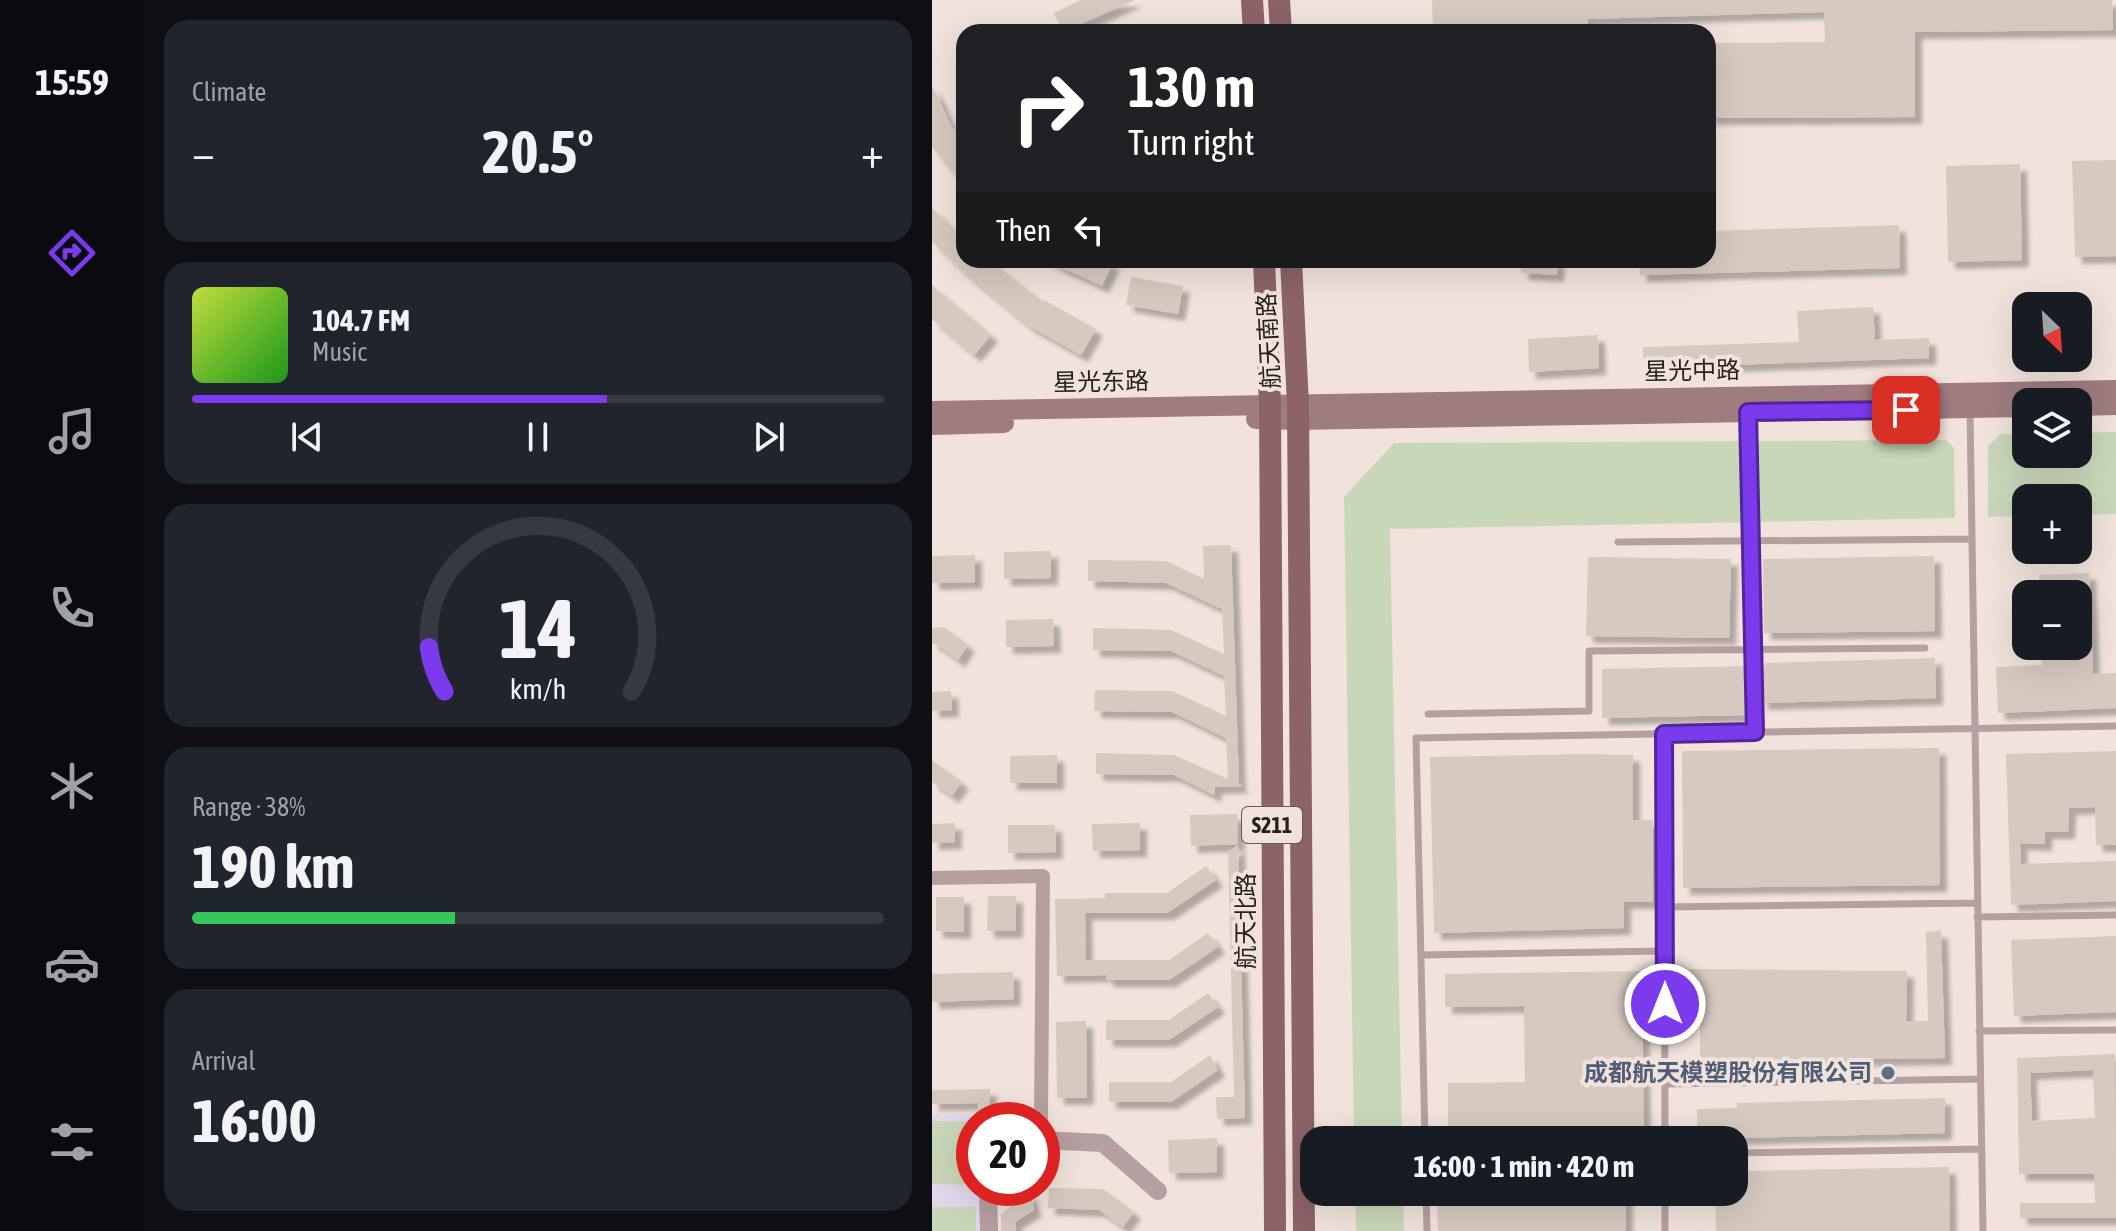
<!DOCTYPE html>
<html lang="en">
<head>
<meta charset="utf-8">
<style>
  :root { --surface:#171b24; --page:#20242c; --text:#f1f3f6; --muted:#9ea1a6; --line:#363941; --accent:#7c3aed }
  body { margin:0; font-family:"Asap Condensed","Noto Sans SC",sans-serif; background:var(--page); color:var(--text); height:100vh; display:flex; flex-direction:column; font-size:30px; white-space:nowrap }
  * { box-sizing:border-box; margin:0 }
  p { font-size:26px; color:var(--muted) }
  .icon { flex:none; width:44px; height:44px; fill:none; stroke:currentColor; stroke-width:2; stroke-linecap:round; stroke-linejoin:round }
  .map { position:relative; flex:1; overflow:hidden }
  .details { display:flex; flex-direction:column; gap:20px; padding:20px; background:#0d0f14; width:788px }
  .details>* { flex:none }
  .banner { position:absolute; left:24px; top:24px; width:760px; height:244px; border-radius:24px; box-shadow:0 8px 32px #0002; background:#202124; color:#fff; overflow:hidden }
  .needle { width:52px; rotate:155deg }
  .fabs { position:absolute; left:1080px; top:292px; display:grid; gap:16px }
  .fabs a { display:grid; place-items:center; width:80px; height:80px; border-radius:16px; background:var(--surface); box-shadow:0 8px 32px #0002; font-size:40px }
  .speed { position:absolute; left:24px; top:1102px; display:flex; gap:16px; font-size:40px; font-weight:700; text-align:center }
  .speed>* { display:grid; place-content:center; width:104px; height:104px; border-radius:50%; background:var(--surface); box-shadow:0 8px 32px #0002; line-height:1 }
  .speed .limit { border:12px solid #d22; background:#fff; color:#111 }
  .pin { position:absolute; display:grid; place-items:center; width:68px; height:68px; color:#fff; margin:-34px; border-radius:16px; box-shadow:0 4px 12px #0006 }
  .me { position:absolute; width:88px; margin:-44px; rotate:0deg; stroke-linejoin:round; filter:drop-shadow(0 0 6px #0008) }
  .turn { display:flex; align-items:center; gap:28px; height:168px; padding:0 40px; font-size:36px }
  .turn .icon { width:104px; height:104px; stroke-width:2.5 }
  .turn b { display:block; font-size:56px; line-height:68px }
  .then { display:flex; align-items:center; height:76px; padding:0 40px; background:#0003; gap:16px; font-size:30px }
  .big { font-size:60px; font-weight:700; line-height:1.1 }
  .details .tile { flex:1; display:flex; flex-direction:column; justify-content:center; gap:12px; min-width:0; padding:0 28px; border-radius:24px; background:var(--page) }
  .details .dial { align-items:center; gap:0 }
  .dial svg { height:208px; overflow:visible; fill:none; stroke:var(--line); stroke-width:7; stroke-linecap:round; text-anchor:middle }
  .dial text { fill:var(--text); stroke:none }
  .song { display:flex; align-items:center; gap:24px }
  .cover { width:96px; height:96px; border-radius:12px; background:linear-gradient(135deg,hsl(70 70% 55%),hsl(120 70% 35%)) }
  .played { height:8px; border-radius:4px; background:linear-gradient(90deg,var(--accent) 60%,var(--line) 60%) }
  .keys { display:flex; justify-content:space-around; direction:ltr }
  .heat { display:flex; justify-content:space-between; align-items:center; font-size:44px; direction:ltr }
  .charge { height:12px; border-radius:6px; background:linear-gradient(90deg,#34c759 38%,var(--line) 0) }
  .trip { position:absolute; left:368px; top:1126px; width:448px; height:80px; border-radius:24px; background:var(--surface); box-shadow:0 8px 32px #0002; font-weight:700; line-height:80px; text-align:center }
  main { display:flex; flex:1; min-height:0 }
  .dock { display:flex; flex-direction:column; width:144px; justify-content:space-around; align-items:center; background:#090b0e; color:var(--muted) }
  .dock .icon { width:56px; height:56px }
  .dock .current { color:var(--accent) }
  .dock b { font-size:36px; color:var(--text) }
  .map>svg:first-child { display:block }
  .education { fill:#e2d8ec }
  .green { fill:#c9d7b9 }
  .building { fill:#d6c9c0; fill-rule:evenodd; filter:url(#shadow) }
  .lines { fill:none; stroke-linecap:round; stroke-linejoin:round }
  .service { stroke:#b69fa1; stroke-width:7 }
  .minor { stroke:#b69fa1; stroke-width:14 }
  .tertiary { stroke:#b69fa1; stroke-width:18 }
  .secondary { stroke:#9e7c7f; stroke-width:20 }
  .primary { stroke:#8c6368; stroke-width:22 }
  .route-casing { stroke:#51269a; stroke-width:20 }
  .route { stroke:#7c3aed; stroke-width:14 }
  .service-dot { fill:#5c6f8a; stroke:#f1e3db; stroke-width:3 }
  .labels { text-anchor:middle; stroke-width:8; stroke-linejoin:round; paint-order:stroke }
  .shield { fill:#f1e3db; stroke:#625b56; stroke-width:2 }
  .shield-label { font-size:22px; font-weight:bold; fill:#25211d }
  .street-label { font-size:24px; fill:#25211d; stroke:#f1e3db }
  .service-label { font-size:24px; font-weight:bold; fill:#4e5e75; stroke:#f1e3db; text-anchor:end }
</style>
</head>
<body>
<main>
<nav class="dock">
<b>15:59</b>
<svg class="icon current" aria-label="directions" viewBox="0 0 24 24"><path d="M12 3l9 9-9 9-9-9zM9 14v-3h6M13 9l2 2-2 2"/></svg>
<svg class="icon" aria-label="music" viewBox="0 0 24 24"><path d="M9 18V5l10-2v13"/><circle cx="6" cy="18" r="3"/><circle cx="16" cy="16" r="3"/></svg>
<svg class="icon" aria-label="phone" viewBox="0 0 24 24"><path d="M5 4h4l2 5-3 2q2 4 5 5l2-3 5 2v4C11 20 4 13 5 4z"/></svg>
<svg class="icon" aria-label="climate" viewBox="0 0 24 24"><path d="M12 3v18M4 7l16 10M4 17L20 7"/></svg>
<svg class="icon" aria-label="car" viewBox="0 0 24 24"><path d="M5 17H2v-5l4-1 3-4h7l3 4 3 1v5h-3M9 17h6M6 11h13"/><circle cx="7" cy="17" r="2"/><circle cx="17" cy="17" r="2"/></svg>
<svg class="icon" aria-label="filters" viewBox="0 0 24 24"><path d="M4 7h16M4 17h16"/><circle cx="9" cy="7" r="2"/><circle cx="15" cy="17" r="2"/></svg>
</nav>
<section class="details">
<div class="tile"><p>Climate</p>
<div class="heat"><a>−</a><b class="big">20.5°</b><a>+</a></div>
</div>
<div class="tile">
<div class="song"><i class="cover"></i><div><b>104.7 FM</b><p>Music</p></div></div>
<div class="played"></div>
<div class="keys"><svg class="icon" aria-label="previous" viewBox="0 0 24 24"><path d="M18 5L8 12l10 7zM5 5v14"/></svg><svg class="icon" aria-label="pause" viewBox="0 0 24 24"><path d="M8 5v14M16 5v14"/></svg><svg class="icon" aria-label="next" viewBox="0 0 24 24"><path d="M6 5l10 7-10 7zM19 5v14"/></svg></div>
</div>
<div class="tile dial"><svg viewBox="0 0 100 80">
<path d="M14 69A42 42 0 1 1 86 69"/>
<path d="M14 69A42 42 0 0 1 8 52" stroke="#7c3aed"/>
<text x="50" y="56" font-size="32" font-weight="700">14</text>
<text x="50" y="72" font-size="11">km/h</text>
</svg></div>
<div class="tile"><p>Range · 38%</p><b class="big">190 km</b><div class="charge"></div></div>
<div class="tile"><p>Arrival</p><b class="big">16:00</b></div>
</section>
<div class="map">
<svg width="1184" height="1231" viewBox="0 0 1184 1231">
  <defs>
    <filter id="shadow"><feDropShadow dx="7" dy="7" stdDeviation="2" flood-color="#0004"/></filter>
  </defs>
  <rect width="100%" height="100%" fill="#f1e3db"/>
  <path class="education" d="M0,1114L37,1115L48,1120H42V1188H52V1231H0Z"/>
  <path class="green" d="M1184,432V514L1146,515V498H1094V516L1056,517V446L1069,434H1094V454H1146V433Z
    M1014,440L1022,448L1023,518L458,529L470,1140H422L412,497L462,443Z
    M0,1121H42V1185L0,1184Z
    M423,1192H471L472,1231H424Z
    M0,1207H44V1231H0Z"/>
  <path class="building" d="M149,0H203L131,32L122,13Z
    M500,0H1180L1181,30L983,32V117L776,118V43L893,42L892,12L656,19V32H501Z
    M0,85L20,127L32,142V187L0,147Z
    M1184,160V256L1143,257L1140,161Z
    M1088,164L1090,260L1016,262L1014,166Z
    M0,208L32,239V260H57L111,302L112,300L164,329L149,355L97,326L35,275L0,241Z
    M967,225L968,268L708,275L707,260H776V231Z
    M113,260H173L181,263L170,286Z
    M590,260H626L625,275L589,273Z
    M199,277L251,286L246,314L194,305Z
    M0,285L59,335L42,355L0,319Z
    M941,307L943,340L997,338V358L712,368L711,347L867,342L865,311Z
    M666,335L667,368L597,372L596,339Z
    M299,545L307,784L311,786L283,787L282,795L242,775L164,774V753L242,755L296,779L294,738L240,712L162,711L163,690L240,691L294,716L292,676L239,651L161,650V628L239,630L292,654L290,609L234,583L156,581V560L234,561L272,579L271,546Z
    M119,551V578L72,579V552Z
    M43,555V582L0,583V556Z
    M1002,556L1003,631L832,633L831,559Z
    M656,557L799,559L797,638L654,636Z
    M1157,573L1161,674L1184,673V708L1066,713L1064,667L1110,665L1109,646H1146V594H1107V575Z
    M121,619L122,646L74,647V620Z
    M12,627L36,645L26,660L4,644H0V628Z
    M1003,658L1004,698L829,703L828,666H833V663Z
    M815,666V715L670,718V669Z
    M19,691L20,710L0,711V692Z
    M1007,748L1008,885L751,888L750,751Z
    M1184,751V845H1164L1163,807L1137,808L1136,832H1113V844L1088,843L1089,864L1184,861V901L1079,905L1074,754Z
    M652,754L701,755V820H721V902H692V928L502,933L498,757Z
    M125,755V783H78V756Z
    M0,760L30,782L20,796L0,782Z
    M305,814L306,844L259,846L258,815Z
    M23,823V842L0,843V824Z
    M208,823V850L161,851L160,824Z
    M76,825H123L124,852L76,853Z
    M306,845L313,1118L285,1119L284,1097H302L296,852Z
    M274,866L284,880L235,913H153L154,960H237L276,933L286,947L237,980H174V975L125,976L123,899L173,898V893H235Z
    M56,896H84V931H55Z
    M4,897H32V932L4,931Z
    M1009,931L1013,1058L768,1061V1007H754V969L975,971L974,1021H996L994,932Z
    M1184,936V1012L1082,1016L1079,940Z
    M710,971L712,1129L516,1132V1083L593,1082L592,1006L513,1007V974Z
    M81,972L82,999L0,1002V974Z
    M276,993L286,1007L237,1040H174V1020H237Z
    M154,1021L155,1098H125L124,1022Z
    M1183,1054L1184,1218H1088V1203H1163L1162,1174H1087L1085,1058ZM1161,1070L1163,1118L1100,1121L1098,1073Z
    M278,1055L286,1070L239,1102H177V1082H239Z
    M58,1089V1115H46V1103L0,1104V1090Z
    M1013,1098V1133L806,1138L805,1127L765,1128V1109L805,1108V1103Z
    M285,1138V1172L237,1173L236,1140Z
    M1017,1167L1018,1231H784L783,1192H802V1171Z
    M117,1188L171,1189L202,1212L191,1227L167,1210L116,1208Z
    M98,1192L102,1210L83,1222L84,1231H69V1214Z
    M505,1192H694V1231H506Z"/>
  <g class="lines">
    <path class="service" d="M1038,411L1051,1231
      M816,414L823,732
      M686,542L1039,539
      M496,714L657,711V651L993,648
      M732,734L733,1140
      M732,907L1045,903
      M1045,917L1184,915
      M489,955L732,951
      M1047,1031L1184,1030
      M733,1084L1048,1079
      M493,1140L484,738L1184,726
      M802,1153L1049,1149
      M494,1192L495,1231
      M733,1192V1231"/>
    <path class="minor" d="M0,878L111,876L109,1120"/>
    <path class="tertiary" d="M110,1140L171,1143L226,1191
      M56,1188L57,1231"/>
    <path class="secondary" d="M1146,406L1184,405
      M0,411L1184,390
      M324,419L365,420L1094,407
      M0,425L72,423"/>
    <path class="primary" d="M320,0L322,32
      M347,0L349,32
      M332,260L338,405L343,1231
      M359,260L366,405L372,1231"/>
  </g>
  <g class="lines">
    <g class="route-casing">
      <path id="route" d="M733,1004L732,734L823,732L816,412L974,410"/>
    </g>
    <use href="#route" class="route"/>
  </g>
  <circle class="service-dot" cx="956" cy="1073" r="8"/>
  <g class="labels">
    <rect class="shield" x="310" y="807" width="60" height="36" rx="6"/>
    <g class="shield-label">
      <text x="340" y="833">S211</text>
    </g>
    <g class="street-label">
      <text transform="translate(337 341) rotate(-93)" y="8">航天南路</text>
      <text transform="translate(760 371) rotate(-1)" y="8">星光中路</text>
      <text transform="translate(169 382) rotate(-1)" y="8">星光东路</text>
      <text transform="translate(314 921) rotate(-90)" y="8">航天北路</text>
    </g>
    <g class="service-label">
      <text x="940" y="1081">成都航天模塑股份有限公司</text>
    </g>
  </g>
</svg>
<div class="fabs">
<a><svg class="needle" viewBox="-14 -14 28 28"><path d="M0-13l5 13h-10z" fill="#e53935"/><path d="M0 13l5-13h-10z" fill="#9ea1a6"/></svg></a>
<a><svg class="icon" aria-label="layers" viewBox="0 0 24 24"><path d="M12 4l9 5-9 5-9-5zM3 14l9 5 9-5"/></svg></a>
<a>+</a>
<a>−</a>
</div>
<div class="speed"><div class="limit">20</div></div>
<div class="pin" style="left:974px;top:410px;background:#d93025"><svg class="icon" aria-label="arrive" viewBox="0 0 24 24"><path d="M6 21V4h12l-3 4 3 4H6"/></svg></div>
<svg class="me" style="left:733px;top:1004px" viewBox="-20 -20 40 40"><circle r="17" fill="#7c3aed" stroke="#fff" stroke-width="3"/><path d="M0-11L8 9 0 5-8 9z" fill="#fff"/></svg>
<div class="trip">16:00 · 1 min · 420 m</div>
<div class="banner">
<div class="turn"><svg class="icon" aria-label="right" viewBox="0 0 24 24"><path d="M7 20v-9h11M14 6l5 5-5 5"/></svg><div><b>130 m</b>Turn right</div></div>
<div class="then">Then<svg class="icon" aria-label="left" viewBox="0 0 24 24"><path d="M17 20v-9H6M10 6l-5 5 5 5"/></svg></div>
</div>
</div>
</main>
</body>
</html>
